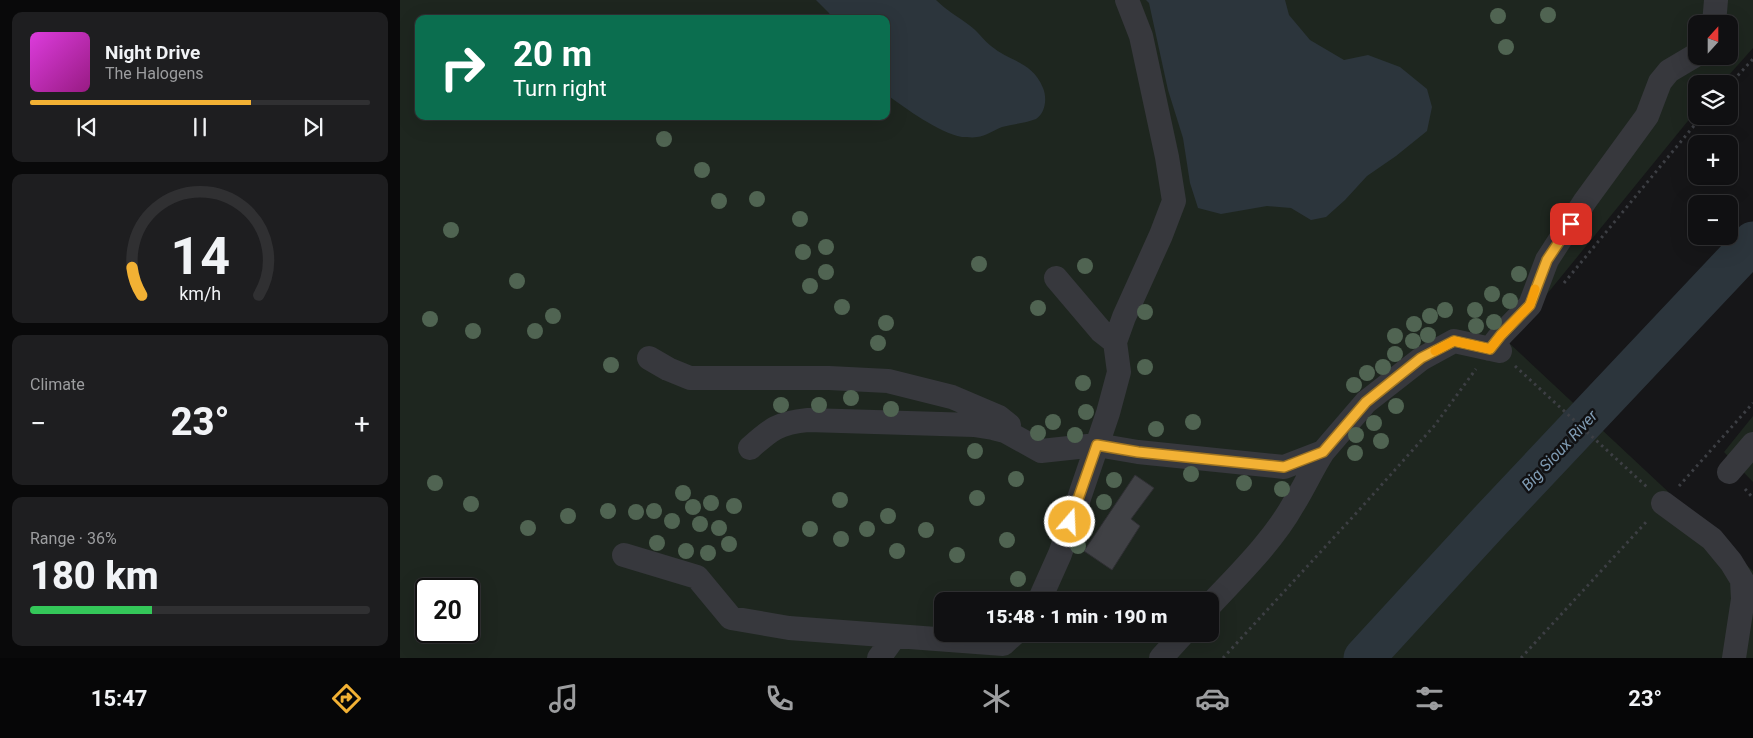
<!DOCTYPE html>
<html lang="en">
<head>
<meta charset="utf-8">
<style>
  :root { --surface:#101012; --page:#1e1e20; --text:#f1f3f6; --muted:#9c9d9f; --line:#303032; --accent:#f2b134 }
  body { margin:0; font-family:Roboto,sans-serif; background:var(--page); color:var(--text); height:100vh; display:flex; flex-direction:column; font-size:19px; white-space:nowrap }
  * { box-sizing:border-box; margin:0 }
  p { font-size:16px; color:var(--muted) }
  .icon { flex:none; width:28px; height:28px; fill:none; stroke:currentColor; stroke-width:2; stroke-linecap:round; stroke-linejoin:round }
  .map { position:relative; flex:1; overflow:hidden }
  .details { display:flex; flex-direction:column; gap:12px; padding:12px; background:#09090a; width:400px }
  .details>* { flex:none }
  .hud { position:absolute; left:15px; top:15px; width:475px; height:105px; border-radius:10px; box-shadow:0 5px 20px #0002,0 0 0 1px var(--line); background:#0b6e4f; color:#fff; overflow:hidden }
  .needle { width:32px; rotate:21deg }
  .controls { position:absolute; left:1288px; top:15px; display:grid; gap:10px }
  .controls a { display:grid; place-items:center; width:50px; height:50px; border-radius:10px; background:var(--surface); box-shadow:0 5px 20px #0002,0 0 0 1px var(--line); font-size:25px }
  .speed { position:absolute; left:15px; top:578px; display:flex; gap:10px; font-size:25px; font-weight:700; text-align:center }
  .speed>* { display:grid; place-content:center; width:65px; height:65px; border-radius:50%; background:var(--surface); box-shadow:0 5px 20px #0002,0 0 0 1px var(--line); line-height:1 }
  .speed .limit { border:2px solid #111; border-radius:8px; background:#fff; color:#111 }
  .pin { position:absolute; display:grid; place-items:center; width:42px; height:42px; color:#fff; margin:-21px; border-radius:10px; box-shadow:0 2px 8px #0006 }
  .me { position:absolute; width:55px; margin:-28px; rotate:19deg; stroke-linejoin:round; filter:drop-shadow(0 0 4px #0008) }
  .turn { display:flex; align-items:center; gap:18px; height:105px; padding:0 15px; font-size:22px }
  .turn .icon { width:65px; height:65px; stroke-width:2.5 }
  .turn b { display:block; font-size:35px; line-height:42px }
  .big { font-size:38px; font-weight:800; line-height:1.1 }
  .details .widget { flex:1; display:flex; flex-direction:column; justify-content:center; gap:8px; min-width:0; padding:0 18px; border-radius:10px; background:var(--page) }
  .details .dial { align-items:center; gap:0 }
  .dial svg { height:130px; overflow:visible; fill:none; stroke:var(--line); stroke-width:7; stroke-linecap:round; text-anchor:middle }
  .dial text { fill:var(--text); stroke:none }
  .song { display:flex; align-items:center; gap:15px }
  .cover { width:60px; height:60px; border-radius:8px; background:linear-gradient(135deg,hsl(300 70% 55%),hsl(310 70% 35%)) }
  .played { height:5px; border-radius:2px; background:linear-gradient(90deg,var(--accent) 65%,var(--line) 65%) }
  .keys { display:flex; justify-content:space-around; direction:ltr }
  .heat { display:flex; justify-content:space-between; align-items:center; font-size:28px; direction:ltr }
  .charge { height:8px; border-radius:4px; background:linear-gradient(90deg,#34c759 36%,var(--line) 0) }
  .trip { position:absolute; left:534px; top:592px; width:285px; height:50px; border-radius:10px; background:var(--surface); box-shadow:0 5px 20px #0002,0 0 0 1px var(--line); font-weight:800; line-height:50px; text-align:center }
  .menu { display:flex; height:80px; justify-content:space-around; align-items:center; background:#060607; color:var(--muted) }
  .menu .icon { width:35px; height:35px }
  .menu .current { color:var(--accent) }
  .menu b { font-size:22px; color:var(--text) }
  main { display:flex; flex:1; min-height:0 }
  .map>svg:first-child { display:block }
  .green { fill:#1e261f; fill-rule:evenodd }
  .water { fill:#2c353c }
  .lines { fill:none; stroke-linecap:round; stroke-linejoin:round }
  .river { stroke:#2c353c; stroke-width:41 }
  .building { fill:#404145; stroke:#303034 }
  .path { stroke:#3d3f44; stroke-width:3; stroke-dasharray:2.5 4; stroke-linecap:butt }
  .minor { stroke:#37383d; stroke-width:24 }
  .tree { fill:#506452 }
  .route-casing { stroke:#9d7322; stroke-width:12 }
  .route { stroke:#f2b134; stroke-width:9 }
  .slow { stroke:#f59e0b; stroke-width:9 }
  .labels { text-anchor:middle; stroke-width:5; stroke-linejoin:round; paint-order:stroke }
  .water-label { font-size:16px; font-style:italic; fill:#7f9bb3; stroke:#111113 }
</style>
</head>
<body>
<main>
<section class="details">
<div class="widget">
<div class="song"><i class="cover"></i><div><b>Night Drive</b><p>The Halogens</p></div></div>
<div class="played"></div>
<div class="keys"><svg class="icon" aria-label="previous" viewBox="0 0 24 24"><path d="M18 5L8 12l10 7zM5 5v14"/></svg><svg class="icon" aria-label="pause" viewBox="0 0 24 24"><path d="M8 5v14M16 5v14"/></svg><svg class="icon" aria-label="next" viewBox="0 0 24 24"><path d="M6 5l10 7-10 7zM19 5v14"/></svg></div>
</div>
<div class="widget dial"><svg viewBox="0 0 100 80">
<path d="M14 69A42 42 0 1 1 86 69"/>
<path d="M14 69A42 42 0 0 1 8 52" stroke="#f2b134"/>
<text x="50" y="56" font-size="32" font-weight="700">14</text>
<text x="50" y="72" font-size="11">km/h</text>
</svg></div>
<div class="widget"><p>Climate</p>
<div class="heat"><a>−</a><b class="big">23°</b><a>+</a></div>
</div>
<div class="widget"><p>Range · 36%</p><b class="big">180 km</b><div class="charge"></div></div>
</section>
<div class="map">
<svg width="1353" height="658" viewBox="0 0 1353 658">
  <rect width="100%" height="100%" fill="#161618"/>
  <path class="green" d="M0,0H1353V48L1321,84H1296V111L1108,342L1353,571V658H0ZM19,19H486V116H19ZM1296,24H1329V56H1296ZM26,589H69V631H26ZM542,601H810V634H542Z
    M1353,416V482L1324,452Z"/>
  <path class="water" d="M416,0H536C547,11 557,16 569,25C578,31 583,40 591,46C610,62 632,61 643,88C647,97 646,113 636,119C626,123 613,124 602,127C594,130 586,136 577,137C573,138 566,137 562,137C539,133 505,108 486,94V19H432L429,13Z
    M746,0H885L889,15L910,40L944,60L968,55L1000,67L1027,89L1032,107L1027,131L996,156L967,176L945,200L926,217L911,220L891,208L867,206L821,214L798,208L790,183L783,138L768,90L749,3Z"/>
  <g class="lines">
    <path class="river" d="M964,658L1089,522L1353,242"/>
  </g>
  <path class="building" d="M735,475L754,488L731,519L740,526L712,570L684,551Z"/>
  <g class="lines">
    <path class="path" d="M1329,85L1353,59
      M1164,283L1302,116
      M1115,366L1247,487
      M1279,486L1353,403
      M1345,489L1353,498
      M823,658L960,509L1035,425L1076,369
      M1121,658L1248,520"/>
    <path class="minor" d="M1314,24L1316,0
      M656,278L701,331L715,342
      M1090,349L1101,335L1130,305L1147,260L1185,201L1247,116L1260,82L1269,71L1296,55
      M249,358L268,369L290,378H429L488,381L552,397L599,417L609,425
      M350,448C371,429 378,423 408,420L574,425L593,428L605,431L641,451L697,445L738,452L884,467L923,452L966,402L1021,359L1054,341L1100,351
      M1329,472L1353,444
      M1263,503L1312,539L1331,562L1342,580L1343,599L1334,658
      M224,555L297,577L331,618L389,628L603,644L614,634
      M639,601L660,554L708,413L719,372L715,342L724,317L761,235L774,201L767,157L741,36L727,0
      M810,605C838,575 873,541 893,505C904,488 912,469 923,452
      M479,658L495,636
      M761,658L783,634"/>
  </g>
  <g class="tree">
    <circle cx="1148" cy="15" r="8"/>
    <circle cx="1098" cy="16" r="8"/>
    <circle cx="1106" cy="47" r="8"/>
    <circle cx="264" cy="139" r="8"/>
    <circle cx="302" cy="170" r="8"/>
    <circle cx="357" cy="199" r="8"/>
    <circle cx="319" cy="201" r="8"/>
    <circle cx="400" cy="219" r="8"/>
    <circle cx="51" cy="230" r="8"/>
    <circle cx="426" cy="247" r="8"/>
    <circle cx="403" cy="252" r="8"/>
    <circle cx="579" cy="264" r="8"/>
    <circle cx="685" cy="266" r="8"/>
    <circle cx="426" cy="272" r="8"/>
    <circle cx="1119" cy="274" r="8"/>
    <circle cx="117" cy="281" r="8"/>
    <circle cx="410" cy="286" r="8"/>
    <circle cx="1092" cy="294" r="8"/>
    <circle cx="1110" cy="301" r="8"/>
    <circle cx="442" cy="307" r="8"/>
    <circle cx="638" cy="308" r="8"/>
    <circle cx="1045" cy="310" r="8"/>
    <circle cx="1075" cy="310" r="8"/>
    <circle cx="745" cy="312" r="8"/>
    <circle cx="153" cy="316" r="8"/>
    <circle cx="1030" cy="316" r="8"/>
    <circle cx="30" cy="319" r="8"/>
    <circle cx="1094" cy="322" r="8"/>
    <circle cx="486" cy="323" r="8"/>
    <circle cx="1014" cy="324" r="8"/>
    <circle cx="1076" cy="326" r="8"/>
    <circle cx="73" cy="331" r="8"/>
    <circle cx="135" cy="331" r="8"/>
    <circle cx="1028" cy="335" r="8"/>
    <circle cx="995" cy="336" r="8"/>
    <circle cx="1013" cy="341" r="8"/>
    <circle cx="478" cy="343" r="8"/>
    <circle cx="995" cy="354" r="8"/>
    <circle cx="211" cy="365" r="8"/>
    <circle cx="745" cy="367" r="8"/>
    <circle cx="983" cy="367" r="8"/>
    <circle cx="967" cy="373" r="8"/>
    <circle cx="683" cy="383" r="8"/>
    <circle cx="954" cy="385" r="8"/>
    <circle cx="451" cy="398" r="8"/>
    <circle cx="381" cy="405" r="8"/>
    <circle cx="419" cy="405" r="8"/>
    <circle cx="996" cy="406" r="8"/>
    <circle cx="491" cy="409" r="8"/>
    <circle cx="686" cy="412" r="8"/>
    <circle cx="653" cy="422" r="8"/>
    <circle cx="793" cy="422" r="8"/>
    <circle cx="974" cy="423" r="8"/>
    <circle cx="756" cy="429" r="8"/>
    <circle cx="638" cy="433" r="8"/>
    <circle cx="675" cy="435" r="8"/>
    <circle cx="956" cy="435" r="8"/>
    <circle cx="981" cy="441" r="8"/>
    <circle cx="575" cy="451" r="8"/>
    <circle cx="955" cy="453" r="8"/>
    <circle cx="791" cy="474" r="8"/>
    <circle cx="616" cy="479" r="8"/>
    <circle cx="714" cy="480" r="8"/>
    <circle cx="35" cy="483" r="8"/>
    <circle cx="844" cy="483" r="8"/>
    <circle cx="882" cy="489" r="8"/>
    <circle cx="283" cy="493" r="8"/>
    <circle cx="577" cy="498" r="8"/>
    <circle cx="440" cy="500" r="8"/>
    <circle cx="704" cy="502" r="8"/>
    <circle cx="311" cy="503" r="8"/>
    <circle cx="71" cy="504" r="8"/>
    <circle cx="334" cy="506" r="8"/>
    <circle cx="293" cy="507" r="8"/>
    <circle cx="208" cy="511" r="8"/>
    <circle cx="254" cy="511" r="8"/>
    <circle cx="236" cy="512" r="8"/>
    <circle cx="168" cy="516" r="8"/>
    <circle cx="488" cy="516" r="8"/>
    <circle cx="272" cy="521" r="8"/>
    <circle cx="300" cy="524" r="8"/>
    <circle cx="128" cy="528" r="8"/>
    <circle cx="319" cy="528" r="8"/>
    <circle cx="410" cy="529" r="8"/>
    <circle cx="467" cy="529" r="8"/>
    <circle cx="526" cy="530" r="8"/>
    <circle cx="441" cy="539" r="8"/>
    <circle cx="607" cy="540" r="8"/>
    <circle cx="257" cy="543" r="8"/>
    <circle cx="329" cy="544" r="8"/>
    <circle cx="678" cy="546" r="8"/>
    <circle cx="286" cy="551" r="8"/>
    <circle cx="497" cy="551" r="8"/>
    <circle cx="308" cy="553" r="8"/>
    <circle cx="557" cy="555" r="8"/>
    <circle cx="618" cy="579" r="8"/>
  </g>
  <g class="lines">
    <g class="route-casing">
      <path id="route" d="M670,522L697,445L738,452L884,467L923,452L966,402L1021,358L1054,341L1090,349L1101,335L1130,305L1147,260L1171,224"/>
    </g>
    <use href="#route" class="route"/>
    <path class="slow" d="M1035,351L1054,341L1090,349L1101,335L1130,305L1135,289"/>
  </g>
  <g class="labels">
    <g class="water-label">
      <text transform="translate(1159 450) rotate(-47)" y="6">Big Sioux River</text>
    </g>
  </g>
</svg>
<div class="controls">
<a><svg class="needle" viewBox="-14 -14 28 28"><path d="M0-13l5 13h-10z" fill="#e53935"/><path d="M0 13l5-13h-10z" fill="#9c9d9f"/></svg></a>
<a><svg class="icon" aria-label="layers" viewBox="0 0 24 24"><path d="M12 4l9 5-9 5-9-5zM3 14l9 5 9-5"/></svg></a>
<a>+</a>
<a>−</a>
</div>
<div class="speed"><div class="limit">20</div></div>
<div class="pin" style="left:1171px;top:224px;background:#d93025"><svg class="icon" aria-label="arrive" viewBox="0 0 24 24"><path d="M6 21V4h12l-3 4 3 4H6"/></svg></div>
<svg class="me" style="left:670px;top:522px" viewBox="-20 -20 40 40"><circle r="17" fill="#f2b134" stroke="#fff" stroke-width="3"/><path d="M0-11L8 9 0 5-8 9z" fill="#fff"/></svg>
<div class="trip">15:48 · 1 min · 190 m</div>
<div class="hud">
<div class="turn"><svg class="icon" aria-label="right" viewBox="0 0 24 24"><path d="M7 20v-9h11M14 6l5 5-5 5"/></svg><div><b>20 m</b>Turn right</div></div>
</div>
</div>
</main>
<nav class="menu">
<b>15:47</b>
<svg class="icon current" aria-label="directions" viewBox="0 0 24 24"><path d="M12 3l9 9-9 9-9-9zM9 14v-3h6M13 9l2 2-2 2"/></svg>
<svg class="icon" aria-label="music" viewBox="0 0 24 24"><path d="M9 18V5l10-2v13"/><circle cx="6" cy="18" r="3"/><circle cx="16" cy="16" r="3"/></svg>
<svg class="icon" aria-label="phone" viewBox="0 0 24 24"><path d="M5 4h4l2 5-3 2q2 4 5 5l2-3 5 2v4C11 20 4 13 5 4z"/></svg>
<svg class="icon" aria-label="climate" viewBox="0 0 24 24"><path d="M12 3v18M4 7l16 10M4 17L20 7"/></svg>
<svg class="icon" aria-label="car" viewBox="0 0 24 24"><path d="M5 17H2v-5l4-1 3-4h7l3 4 3 1v5h-3M9 17h6M6 11h13"/><circle cx="7" cy="17" r="2"/><circle cx="17" cy="17" r="2"/></svg>
<svg class="icon" aria-label="filters" viewBox="0 0 24 24"><path d="M4 7h16M4 17h16"/><circle cx="9" cy="7" r="2"/><circle cx="15" cy="17" r="2"/></svg>
<b>23°</b>
</nav>
</body>
</html>
